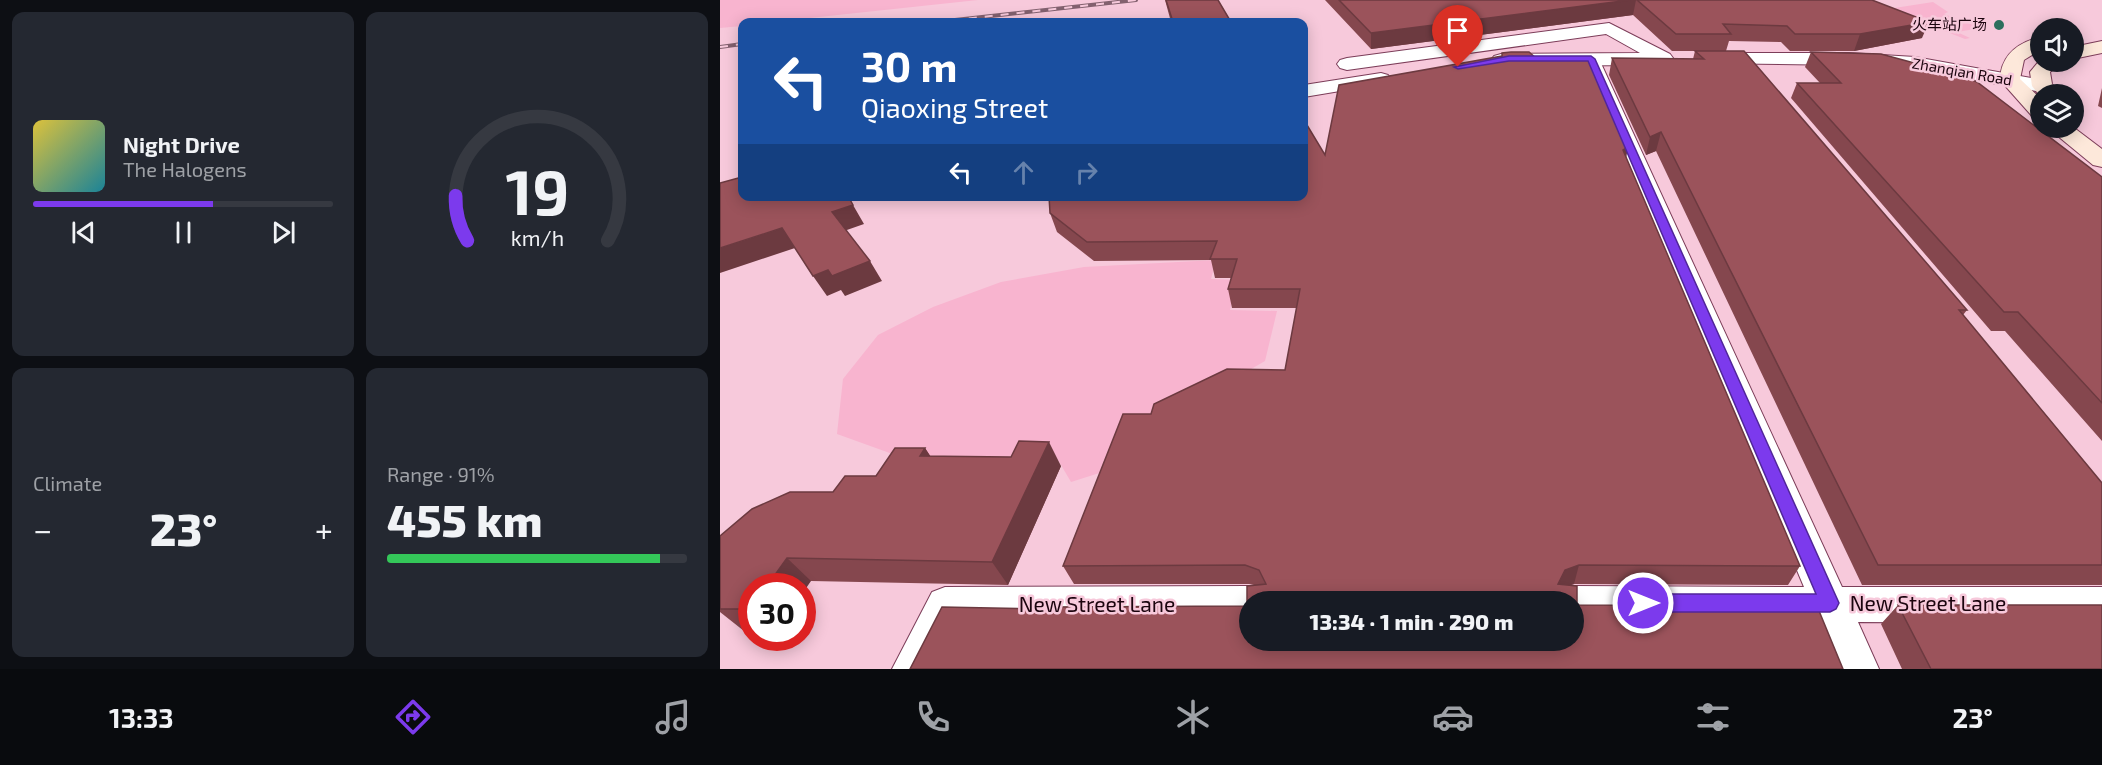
<!DOCTYPE html>
<html lang="en">
<head>
<meta charset="utf-8">
<style>
  :root { --surface:#171b24; --page:#242831; --text:#f1f3f6; --muted:#9ea1a6; --line:#363941; --accent:#7c3aed }
  body { margin:0; font-family:"Exo 2","Noto Sans SC",sans-serif; background:var(--page); color:var(--text); height:100vh; display:flex; flex-direction:column; font-size:22px; white-space:nowrap }
  * { box-sizing:border-box; margin:0 }
  p { font-size:20px; color:var(--muted) }
  .icon { flex:none; width:33px; height:33px; fill:none; stroke:currentColor; stroke-width:2; stroke-linecap:round; stroke-linejoin:round }
  .map { position:relative; flex:1; overflow:hidden }
  .sheet { display:flex; flex-direction:column; gap:12px; padding:12px; background:#0d0f14; width:720px }
  .sheet>* { flex:none }
  .hud { position:absolute; left:18px; top:18px; width:570px; height:183px; border-radius:12px; box-shadow:0 3px 15px #0003; background:#1a4fa0; color:#fff; overflow:hidden }
  .fabs { position:absolute; left:1310px; top:18px; display:grid; gap:12px }
  .fabs a { display:grid; place-items:center; width:54px; height:54px; border-radius:50%; background:var(--surface); box-shadow:0 3px 15px #0003; font-size:30px }
  .speed { position:absolute; left:18px; top:573px; display:flex; gap:12px; font-size:30px; font-weight:700; text-align:center }
  .speed>* { display:grid; place-content:center; width:78px; height:78px; border-radius:50%; background:var(--surface); box-shadow:0 3px 15px #0003; line-height:1 }
  .speed .limit { border:9px solid #d22; background:#fff; color:#111 }
  .pin { position:absolute; display:grid; place-items:center; width:51px; height:51px; color:#fff; margin:-62px -26px; border-radius:50% 50% 50% 0; rotate:-45deg; box-shadow:0 0 6px #0007 }
  .pin .icon { rotate:45deg }
  .me { position:absolute; width:66px; margin:-33px; rotate:90deg; stroke-linejoin:round; filter:drop-shadow(0 0 4px #0008) }
  .turn { display:flex; align-items:center; gap:21px; height:126px; padding:0 24px; font-size:27px }
  .turn .icon { width:78px; height:78px; stroke-width:2.5 }
  .turn b { display:block; font-size:42px; line-height:51px }
  .lanes { display:flex; align-items:center; height:57px; padding:0 24px; background:#0003; justify-content:center; gap:30px; direction:ltr }
  .lanes .off { opacity:.35 }
  .big { font-size:45px; font-weight:800; line-height:1.1 }
  .sheet .widget { flex:1; display:flex; flex-direction:column; justify-content:center; gap:9px; min-width:0; padding:0 21px; border-radius:12px; background:var(--page) }
  .sheet .dial { align-items:center; gap:0 }
  .dial svg { height:156px; overflow:visible; fill:none; stroke:var(--line); stroke-width:7; stroke-linecap:round; text-anchor:middle }
  .dial text { fill:var(--text); stroke:none }
  .song { display:flex; align-items:center; gap:18px }
  .cover { width:72px; height:72px; border-radius:9px; background:linear-gradient(135deg,hsl(50 70% 55%),hsl(190 70% 35%)) }
  .played { height:6px; border-radius:3px; background:linear-gradient(90deg,var(--accent) 60%,var(--line) 60%) }
  .keys { display:flex; justify-content:space-around; direction:ltr }
  .heat { display:flex; justify-content:space-between; align-items:center; font-size:33px; direction:ltr }
  .charge { height:9px; border-radius:4px; background:linear-gradient(90deg,#34c759 91%,var(--line) 0) }
  .sheet .tiles { flex:1; display:grid; gap:12px; grid-template-columns:repeat(2,1fr) }
  .trip { position:absolute; left:519px; top:591px; width:345px; height:60px; border-radius:30px; background:var(--surface); box-shadow:0 3px 15px #0003; font-weight:800; line-height:60px; text-align:center }
  .tab-bar { display:flex; height:96px; justify-content:space-around; align-items:center; background:#090b0e; color:var(--muted) }
  .tab-bar .icon { width:42px; height:42px }
  .tab-bar .selected { color:var(--accent) }
  .tab-bar b { font-size:27px; color:var(--text) }
  main { display:flex; flex:1; min-height:0 }
  .map>svg:first-child { display:block }
  .green { fill:#f8b4cf }
  .lines { fill:none; stroke-linecap:round; stroke-linejoin:round }
  .minor-casing { stroke:#7c3d59; stroke-width:2 }
  .tertiary-casing { stroke:#7c3d59; stroke-width:2 }
  .secondary-casing { stroke:#7c3d59; stroke-width:2 }
  .minor { fill:#fff; fill-rule:evenodd }
  .tertiary { fill:#fff; fill-rule:evenodd }
  .secondary { fill:#fde8da; fill-rule:evenodd }
  .rail-casing { stroke:#83616f; stroke-width:4 }
  .rail { stroke:#f7c9db; stroke-width:2; stroke-dasharray:8; stroke-linecap:butt }
  .wall { fill:#85474e }
  .shaded-wall { fill:#6c3a40 }
  .building { fill:#9b535b; stroke:#6c3a40; stroke-width:1.5; fill-rule:evenodd }
  .route { fill:#7c3aed; stroke:#51269a; stroke-width:1.5 }
  .poi-dot { fill:#2d6e5d; stroke:#f7c9db; stroke-width:2 }
  .labels { text-anchor:middle; stroke-width:5; stroke-linejoin:round; paint-order:stroke }
  .far-poi-label { font-size:15px; fill:#1b040e; stroke:#f7c9db; text-anchor:end }
  .far-street-label { font-size:15px; fill:#1b040e; stroke:#f7c9db }
  .near-street-label { font-size:21px; fill:#1b040e; stroke:#f7c9db }
</style>
</head>
<body>
<main>
<section class="sheet">
<div class="tiles">
<div class="widget">
<div class="song"><i class="cover"></i><div><b>Night Drive</b><p>The Halogens</p></div></div>
<div class="played"></div>
<div class="keys"><svg class="icon" aria-label="previous" viewBox="0 0 24 24"><path d="M18 5L8 12l10 7zM5 5v14"/></svg><svg class="icon" aria-label="pause" viewBox="0 0 24 24"><path d="M8 5v14M16 5v14"/></svg><svg class="icon" aria-label="next" viewBox="0 0 24 24"><path d="M6 5l10 7-10 7zM19 5v14"/></svg></div>
</div>
<div class="widget dial"><svg viewBox="0 0 100 80">
<path d="M14 69A42 42 0 1 1 86 69"/>
<path d="M14 69A42 42 0 0 1 8 46" stroke="#7c3aed"/>
<text x="50" y="56" font-size="32" font-weight="700">19</text>
<text x="50" y="72" font-size="11">km/h</text>
</svg></div>
<div class="widget"><p>Climate</p>
<div class="heat"><a>−</a><b class="big">23°</b><a>+</a></div>
</div>
<div class="widget"><p>Range · 91%</p><b class="big">455 km</b><div class="charge"></div></div>
</div>
</section>
<div class="map">
<svg width="1382" height="669" viewBox="0 0 1382 669">
  <rect width="100%" height="100%" fill="#f7c9db"/>
  <path class="green" d="M0,0H258L52,22H22V26L0,28Z
    M1213,2L1228,12L1224,14L1261,28L1237,32L1250,38L1245,39L1168,9Z
    M496,260L491,279L516,280L510,310L557,311L545,361L441,421L392,469L351,482L334,453L289,473L203,465L117,434L123,379L158,335L213,307L281,282L364,267Z"/>
  <g class="lines">
    <g class="minor-casing">
      <path id="minor" d="M871,54L879,59L1122,587H1382V623L1138,622L1159,669H1119L1099,622L854,621V602H836L841,591L854,586L1084,587L863,59Z
        M530,586L543,591L548,602H530V622L236,623L213,669H172L212,592L225,587Z"/>
    </g>
    <g class="tertiary-casing">
      <path id="tertiary" d="M889,23L950,54L953,58L950,62L936,65L781,66L774,64L771,60L774,56L781,54L920,53L886,34L627,70L620,68L617,64L620,60L627,58Z
        M987,53H1129L1195,57L1322,80L1329,82L1332,86L1329,90L1322,92L1195,69L1129,65L980,63L977,59L980,55Z
        M661,73L668,75L671,79L668,83L584,97V85Z"/>
    </g>
    <g class="secondary-casing">
      <path id="secondary" d="M1320,37V50L1304,60L1300,79L1320,98V118L1312,116L1280,80C1281,55 1297,43 1320,37Z
        M1382,41V53L1353,59V47Z
        M1320,60L1341,62L1330,72L1332,84L1340,94L1320,96L1312,86L1310,72Z
        M1353,127L1382,149V167L1373,165L1328,128Z"/>
    </g>
    <use href="#minor" class="minor"/>
    <use href="#tertiary" class="tertiary"/>
    <use href="#secondary" class="secondary"/>
    <g class="rail-casing">
      <path id="rail" d="M217,22L416,0
        M0,47L22,44"/>
    </g>
    <use href="#rail" class="rail"/>
  </g>
  <path class="wall" d="M445,0H498L511,22H451Z
    M605,0H1152L1202,38L1134,51H1070L1061,42L1009,41L1006,51L1247,310L1243,315L1382,483V585H1142L936,151L926,155L889,75L892,58L973,59L975,51H952L913,15L651,49Z
    M1091,52L1382,177V441L1285,331H1271L1071,98L1077,83H1100L1085,67Z
    M782,53L906,157L1080,566L1068,585L854,584L850,585L857,603L326,609L525,606L527,604L534,585L530,584H354L343,566L431,414L565,370L577,308H512L508,289L511,278H495L491,260L374,261L337,232L330,213L605,155L782,56Z
    M1382,88V108L1378,106Z
    M205,448L210,456L341,466L288,585L91,581L32,586V631H24L0,612V536L156,476Z
    M1178,605L1382,669H1182L1161,624Z"/>
  <path class="shaded-wall" d="M910,0H916L913,15L651,49V33Z
    M1209,22L1202,38L1134,51L1140,34Z
    M941,132L936,151L926,155L930,137Z
    M908,147L905,165L903,150Z
    M133,205L144,224L124,231L112,212Z
    M62,228L75,248L0,273V248Z
    M150,261L162,281L125,296L121,290L107,296L93,276L108,270Z
    M329,442L341,466L288,585L272,562Z
    M205,448L221,472L200,456Z
    M67,558L91,581L82,594V586H47Z
    M859,565L854,584L840,589L838,584L845,570Z"/>
  <path class="building" d="M446,0H498L511,22H453Z
    M619,0H910L651,33Z
    M917,0H1152L1209,22L1140,34H1075L1067,26L1003,24L1011,34H956Z
    M975,51H1024L1247,310H1239L1382,483V565H1158L941,132L930,137L892,58L984,59Z
    M791,52H809L817,59H870L908,147L903,150L1080,566L859,565L845,570L838,584L857,586V603L859,605L1097,606L1123,669H190L222,607L326,609L327,607L525,606L527,604V586L546,584L539,570L525,565L343,566L403,414H431L434,404L507,369L565,370L580,289H508L517,259H490L497,241L367,242L330,213L329,196H584V120L605,155L619,85L782,56V53ZM530,602H854V640H530Z
    M1091,52L1161,54L1246,77L1257,82L1382,177V403L1298,312H1284L1077,83H1121Z
    M22,177V196H128L133,205L112,212L150,261L112,276L108,270L93,276L62,228L0,248V183Z
    M299,441L329,442L272,562L67,558L47,586H32L31,609H0V536L32,509L70,492H113L125,476H156L175,448H205L200,456L291,457Z
    M1178,605H1382V669H1211Z"/>
  <path class="route" d="M789,56H871L875,59L1119,603L1116,609L1110,612H923L917,610L914,603L917,597L923,594H1096L868,61H789L738,69L734,67Z"/>
  <circle class="poi-dot" cx="1279" cy="25" r="6"/>
  <g class="labels">
    <g class="far-poi-label">
      <text x="1267" y="30">火车站广场</text>
    </g>
    <g class="far-street-label">
      <text transform="translate(1242 72) rotate(10)" y="5">Zhanqian Road</text>
    </g>
    <g class="near-street-label">
      <text x="1208" y="611">New Street Lane</text>
      <text x="377" y="612">New Street Lane</text>
    </g>
  </g>
</svg>
<div class="fabs">
<a><svg class="icon" aria-label="sound" viewBox="0 0 24 24"><path d="M4 9h4l5-4v14l-5-4H4zM17 9q2 3 0 6"/></svg></a>
<a><svg class="icon" aria-label="layers" viewBox="0 0 24 24"><path d="M12 4l9 5-9 5-9-5zM3 14l9 5 9-5"/></svg></a>
</div>
<div class="speed"><div class="limit">30</div></div>
<div class="pin" style="left:738px;top:67px;background:#d93025"><svg class="icon" aria-label="arrive" viewBox="0 0 24 24"><path d="M6 21V4h12l-3 4 3 4H6"/></svg></div>
<svg class="me" style="left:923px;top:603px" viewBox="-20 -20 40 40"><circle r="17" fill="#7c3aed" stroke="#fff" stroke-width="3"/><path d="M0-11L8 9 0 5-8 9z" fill="#fff"/></svg>
<div class="trip">13:34 · 1 min · 290 m</div>
<div class="hud">
<div class="turn"><svg class="icon" aria-label="left" viewBox="0 0 24 24"><path d="M17 20v-9H6M10 6l-5 5 5 5"/></svg><div><b>30 m</b>Qiaoxing Street</div></div>
<div class="lanes"><svg class="icon" aria-label="left" viewBox="0 0 24 24"><path d="M17 20v-9H6M10 6l-5 5 5 5"/></svg><svg class="icon off" aria-label="ahead" viewBox="0 0 24 24"><path d="M12 20V5M6 11l6-6 6 6"/></svg><svg class="icon off" aria-label="right" viewBox="0 0 24 24"><path d="M7 20v-9h11M14 6l5 5-5 5"/></svg></div>
</div>
</div>
</main>
<nav class="tab-bar">
<b>13:33</b>
<svg class="icon selected" aria-label="directions" viewBox="0 0 24 24"><path d="M12 3l9 9-9 9-9-9zM9 14v-3h6M13 9l2 2-2 2"/></svg>
<svg class="icon" aria-label="music" viewBox="0 0 24 24"><path d="M9 18V5l10-2v13"/><circle cx="6" cy="18" r="3"/><circle cx="16" cy="16" r="3"/></svg>
<svg class="icon" aria-label="phone" viewBox="0 0 24 24"><path d="M5 4h4l2 5-3 2q2 4 5 5l2-3 5 2v4C11 20 4 13 5 4z"/></svg>
<svg class="icon" aria-label="climate" viewBox="0 0 24 24"><path d="M12 3v18M4 7l16 10M4 17L20 7"/></svg>
<svg class="icon" aria-label="car" viewBox="0 0 24 24"><path d="M5 17H2v-5l4-1 3-4h7l3 4 3 1v5h-3M9 17h6M6 11h13"/><circle cx="7" cy="17" r="2"/><circle cx="17" cy="17" r="2"/></svg>
<svg class="icon" aria-label="filters" viewBox="0 0 24 24"><path d="M4 7h16M4 17h16"/><circle cx="9" cy="7" r="2"/><circle cx="15" cy="17" r="2"/></svg>
<b>23°</b>
</nav>
</body>
</html>
